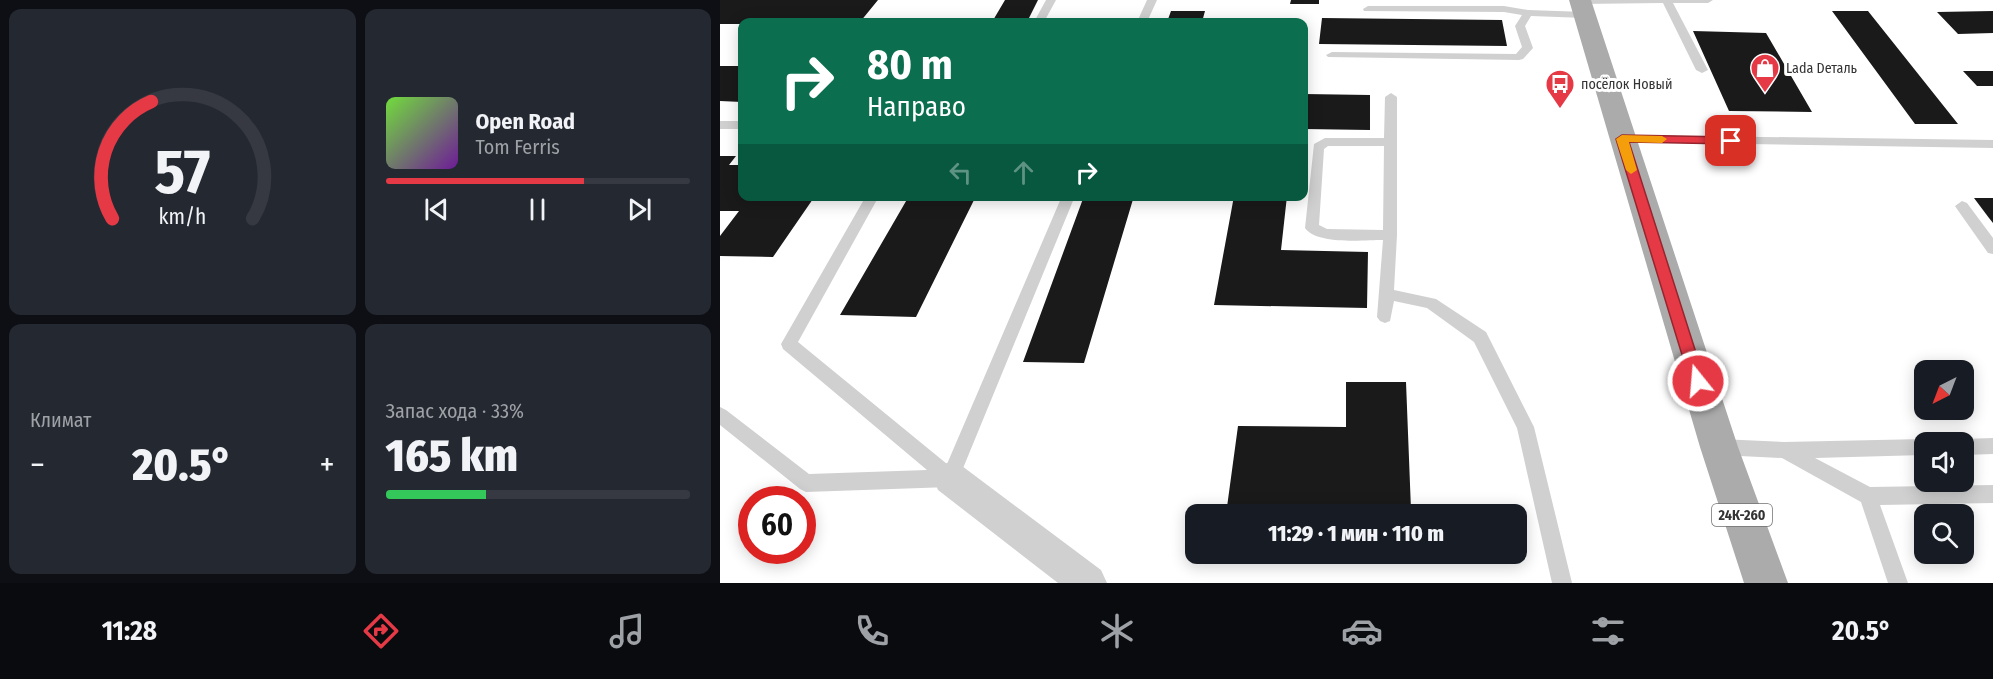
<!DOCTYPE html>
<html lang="ru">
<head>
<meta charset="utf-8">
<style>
  :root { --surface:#171b24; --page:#242831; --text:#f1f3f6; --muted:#9ea1a6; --line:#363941; --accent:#e63946 }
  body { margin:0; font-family:"Fira Sans Condensed",sans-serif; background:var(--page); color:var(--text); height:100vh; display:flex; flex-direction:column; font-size:22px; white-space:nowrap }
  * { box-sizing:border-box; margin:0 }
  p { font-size:20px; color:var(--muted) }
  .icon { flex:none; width:33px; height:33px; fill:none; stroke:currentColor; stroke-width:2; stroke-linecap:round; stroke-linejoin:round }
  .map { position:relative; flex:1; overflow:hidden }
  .drawer { display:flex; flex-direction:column; gap:9px; padding:9px; background:#0d0f14; width:720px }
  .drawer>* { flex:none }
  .top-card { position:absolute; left:18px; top:18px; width:570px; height:183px; border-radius:12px; box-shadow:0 3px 15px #0003; background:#0b6e4f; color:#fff; overflow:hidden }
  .needle { width:39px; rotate:222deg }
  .controls { position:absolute; left:1194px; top:360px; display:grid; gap:12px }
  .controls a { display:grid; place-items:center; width:60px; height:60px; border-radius:12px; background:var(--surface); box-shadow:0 3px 15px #0003; font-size:30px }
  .speed { position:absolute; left:18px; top:486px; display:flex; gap:12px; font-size:30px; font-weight:700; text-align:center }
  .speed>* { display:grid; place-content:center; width:78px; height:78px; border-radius:50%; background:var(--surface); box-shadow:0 3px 15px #0003; line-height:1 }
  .speed .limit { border:9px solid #d22; background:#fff; color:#111 }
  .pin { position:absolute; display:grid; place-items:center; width:51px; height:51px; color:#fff; margin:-26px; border-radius:12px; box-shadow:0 3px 9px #0006 }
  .me { position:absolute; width:66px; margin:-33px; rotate:343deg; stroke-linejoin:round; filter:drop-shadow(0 0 4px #0008) }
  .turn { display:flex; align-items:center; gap:21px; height:126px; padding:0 30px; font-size:27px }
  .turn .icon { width:78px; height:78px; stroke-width:2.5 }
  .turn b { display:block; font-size:42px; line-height:51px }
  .lanes { display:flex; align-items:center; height:57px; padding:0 30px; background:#0003; justify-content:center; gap:30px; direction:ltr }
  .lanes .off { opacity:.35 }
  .big { font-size:45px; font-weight:800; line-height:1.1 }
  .drawer .tile { flex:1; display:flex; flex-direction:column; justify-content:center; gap:9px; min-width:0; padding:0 21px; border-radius:12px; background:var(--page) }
  .drawer .dial { align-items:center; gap:0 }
  .dial svg { height:156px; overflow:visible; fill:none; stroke:var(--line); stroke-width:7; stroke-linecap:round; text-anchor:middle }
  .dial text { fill:var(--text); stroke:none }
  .song { display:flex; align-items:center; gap:18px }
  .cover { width:72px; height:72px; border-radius:9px; background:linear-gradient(135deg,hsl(100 70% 55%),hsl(280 70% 35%)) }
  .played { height:6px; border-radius:3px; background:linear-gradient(90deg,var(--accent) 65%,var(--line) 65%) }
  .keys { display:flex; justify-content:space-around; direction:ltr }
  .heat { display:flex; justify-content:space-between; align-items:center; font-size:33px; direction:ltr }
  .charge { height:9px; border-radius:4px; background:linear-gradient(90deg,#34c759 33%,var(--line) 0) }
  .drawer .tiles { flex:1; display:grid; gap:9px; grid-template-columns:repeat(2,1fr) }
  .trip { position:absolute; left:465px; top:504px; width:342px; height:60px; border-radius:12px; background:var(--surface); box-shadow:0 3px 15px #0003; font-weight:800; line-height:60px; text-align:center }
  .tabs { display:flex; height:96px; justify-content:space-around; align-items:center; background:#090b0e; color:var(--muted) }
  .tabs .icon { width:42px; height:42px }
  .tabs .current { color:var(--accent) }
  .tabs b { font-size:27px; color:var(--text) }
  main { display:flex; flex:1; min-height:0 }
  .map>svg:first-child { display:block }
  .building { fill:#1a1a1a }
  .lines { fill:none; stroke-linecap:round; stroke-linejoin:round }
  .service { fill:#d0d0d0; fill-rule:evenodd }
  .minor { fill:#d0d0d0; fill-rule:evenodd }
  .primary { fill:#ababab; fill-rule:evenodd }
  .route { fill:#e63946; stroke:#96252e; stroke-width:1.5 }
  .slow { fill:#f59e0b }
  .labels { text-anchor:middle; stroke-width:6; stroke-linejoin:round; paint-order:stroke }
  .far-poi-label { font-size:14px; fill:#333; stroke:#fff; text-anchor:start }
  .shield { fill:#fff; stroke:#707070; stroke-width:1.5 }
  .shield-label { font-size:14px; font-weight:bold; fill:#333 }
</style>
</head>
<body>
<main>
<section class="drawer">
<div class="tiles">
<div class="tile dial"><svg viewBox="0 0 100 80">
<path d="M14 69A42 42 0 1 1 86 69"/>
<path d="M14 69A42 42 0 0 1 34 9" stroke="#e63946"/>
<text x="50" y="56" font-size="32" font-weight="700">57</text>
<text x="50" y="72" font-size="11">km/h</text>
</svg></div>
<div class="tile">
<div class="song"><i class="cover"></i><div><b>Open Road</b><p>Tom Ferris</p></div></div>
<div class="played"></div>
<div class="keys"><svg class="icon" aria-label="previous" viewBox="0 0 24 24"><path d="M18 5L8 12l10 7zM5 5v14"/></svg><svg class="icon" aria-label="pause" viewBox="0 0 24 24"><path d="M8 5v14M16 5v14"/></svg><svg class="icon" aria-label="next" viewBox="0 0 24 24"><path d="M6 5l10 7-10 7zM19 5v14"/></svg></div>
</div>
<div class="tile"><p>Климат</p>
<div class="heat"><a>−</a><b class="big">20.5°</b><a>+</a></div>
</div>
<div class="tile"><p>Запас хода · 33%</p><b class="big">165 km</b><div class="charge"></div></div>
</div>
</section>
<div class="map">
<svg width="1273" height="583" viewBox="0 0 1273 583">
  <rect width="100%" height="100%" fill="#fff"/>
  <path class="building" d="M0,0H158L140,22L22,24H0Z
    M285,0H318L307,22H272Z
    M571,0H599V4H570Z
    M451,11H485L482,22H447Z
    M1112,11H1148L1238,124H1195Z
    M1273,11V33L1238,34L1217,12Z
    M602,18L782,20L787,46L599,44Z
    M973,31L1046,33L1092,112L1009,111Z
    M0,66H22V102L0,101Z
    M1243,71H1273V86H1257Z
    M584,94L650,95V130L584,129Z
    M0,156H16L9,165H22V196H95L53,257L0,256V236L19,211H0Z
    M189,196H256L196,317L120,315Z
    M364,196H414L364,363L303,362Z
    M514,196H567L561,250L648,252L647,308L494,305Z
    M1254,198H1273V223L1269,218Z
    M626,382H686L691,510L507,507L518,426L626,427Z"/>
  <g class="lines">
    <path class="service" d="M326,0H336L324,22H314Z
      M427,0H437L427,22H417Z
      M856,0H993L988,3H953L988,70L982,73L976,70L943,3L860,4Z
      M648,6H784L808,10L865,12L870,15L865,18L811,16L805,26L813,48L803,59L799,60L608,57L606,55L612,52L796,54L802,47L795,26L802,15L784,12L644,11L643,9Z
      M671,93L677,97V235L674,290L716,299L766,332L814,427L852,583H832L797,428L754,342L707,308L674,301L670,321L665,323L660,321L657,317L663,240C643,240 597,245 585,228L594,144L605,138H664L665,97ZM608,146H664L663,230L607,229L599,225L604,149Z
      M0,121H22V129H0Z
      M902,135L1273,140V148L898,142L896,139Z
      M146,196H159L78,342L227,464L342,196H355L239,478L236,484L230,487L86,492L80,489L0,425V407L6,410L89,474L207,470L63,349L61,344Z
      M1242,201L1247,203L1273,238V254L1268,253L1237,209L1235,206Z
      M1273,438V454L1244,455V442H1237L1244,439Z
      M1000,439L1064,442L1204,439L1211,442H1204V455L1095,458L1150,487L1273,485V503L1160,505L1188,583H1168L1141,502L1062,458L1000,455L994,453L991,447L994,441Z"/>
    <path class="minor" d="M230,462L242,466L381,570L387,583H338L218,490L213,478L218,466Z"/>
    <path class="primary" d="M849,0H871L1018,447L1068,583H1024L980,447Z"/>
  </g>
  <path class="route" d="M902,135L1011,137L1017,141L1011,144L909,142L985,381L983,386L978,388L973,386L970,381L896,139Z"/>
  <path class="slow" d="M902,135L942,136L947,139L942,143L909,142L917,170L911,174L906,170L896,139Z"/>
  <defs>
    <g id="shop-pin" transform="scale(1.5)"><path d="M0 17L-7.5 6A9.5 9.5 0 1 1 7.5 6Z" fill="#e63946" stroke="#fff"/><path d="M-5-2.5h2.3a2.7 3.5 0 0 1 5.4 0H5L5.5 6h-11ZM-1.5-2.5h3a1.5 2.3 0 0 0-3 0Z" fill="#fff"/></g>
    <g id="bus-pin" transform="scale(1.5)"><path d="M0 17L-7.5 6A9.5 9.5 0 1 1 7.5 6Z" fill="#e63946" stroke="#fff"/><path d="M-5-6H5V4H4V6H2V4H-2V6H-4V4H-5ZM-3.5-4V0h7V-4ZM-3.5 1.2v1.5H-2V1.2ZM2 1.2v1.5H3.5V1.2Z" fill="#fff"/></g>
  </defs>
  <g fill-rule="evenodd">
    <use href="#shop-pin" x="1045" y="68"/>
    <use href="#bus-pin" x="840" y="84"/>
  </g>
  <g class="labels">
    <g class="far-poi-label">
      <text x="1066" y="73">Lada Dеталь</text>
      <text x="861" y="89">посёлок Новый</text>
    </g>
    <rect class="shield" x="992" y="504" width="60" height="22" rx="4.5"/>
    <g class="shield-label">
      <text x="1022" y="520">24К-260</text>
    </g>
  </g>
</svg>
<div class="controls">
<a><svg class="needle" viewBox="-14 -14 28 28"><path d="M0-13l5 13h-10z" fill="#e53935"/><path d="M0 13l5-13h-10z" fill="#9ea1a6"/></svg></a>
<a><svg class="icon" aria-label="sound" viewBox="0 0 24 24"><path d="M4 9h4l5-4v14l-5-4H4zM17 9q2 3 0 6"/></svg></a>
<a><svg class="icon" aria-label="search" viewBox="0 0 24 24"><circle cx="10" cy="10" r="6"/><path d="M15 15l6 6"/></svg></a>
</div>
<div class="speed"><div class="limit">60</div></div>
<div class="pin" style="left:1011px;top:141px;background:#d93025"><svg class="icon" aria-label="arrive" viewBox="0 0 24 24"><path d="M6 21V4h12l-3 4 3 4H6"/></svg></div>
<svg class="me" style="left:978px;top:381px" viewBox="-20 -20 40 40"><circle r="17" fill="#e63946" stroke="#fff" stroke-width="3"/><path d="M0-11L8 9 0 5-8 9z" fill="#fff"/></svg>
<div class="trip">11:29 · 1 мин · 110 m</div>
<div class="top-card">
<div class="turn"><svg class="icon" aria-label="right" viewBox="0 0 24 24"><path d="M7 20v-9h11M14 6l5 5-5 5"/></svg><div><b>80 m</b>Направо</div></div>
<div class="lanes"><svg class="icon off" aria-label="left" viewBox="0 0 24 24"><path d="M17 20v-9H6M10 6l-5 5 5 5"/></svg><svg class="icon off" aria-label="ahead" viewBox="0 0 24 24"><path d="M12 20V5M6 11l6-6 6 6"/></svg><svg class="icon" aria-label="right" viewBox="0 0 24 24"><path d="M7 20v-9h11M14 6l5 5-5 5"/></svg></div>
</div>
</div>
</main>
<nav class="tabs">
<b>11:28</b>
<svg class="icon current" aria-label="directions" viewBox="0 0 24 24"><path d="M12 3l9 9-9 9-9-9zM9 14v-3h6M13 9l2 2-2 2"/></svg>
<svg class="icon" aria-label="music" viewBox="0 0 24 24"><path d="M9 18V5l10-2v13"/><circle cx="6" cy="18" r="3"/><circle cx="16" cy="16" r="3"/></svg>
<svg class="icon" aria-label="phone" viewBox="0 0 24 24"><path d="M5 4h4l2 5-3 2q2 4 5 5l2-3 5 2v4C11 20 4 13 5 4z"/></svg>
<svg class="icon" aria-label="climate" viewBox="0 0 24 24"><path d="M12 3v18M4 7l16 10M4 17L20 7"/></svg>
<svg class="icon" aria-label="car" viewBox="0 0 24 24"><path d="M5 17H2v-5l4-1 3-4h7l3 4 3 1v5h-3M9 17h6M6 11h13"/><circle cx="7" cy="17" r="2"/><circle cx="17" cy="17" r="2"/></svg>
<svg class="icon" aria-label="filters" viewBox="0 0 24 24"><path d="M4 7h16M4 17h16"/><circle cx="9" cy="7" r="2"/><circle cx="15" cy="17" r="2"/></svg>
<b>20.5°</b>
</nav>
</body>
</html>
